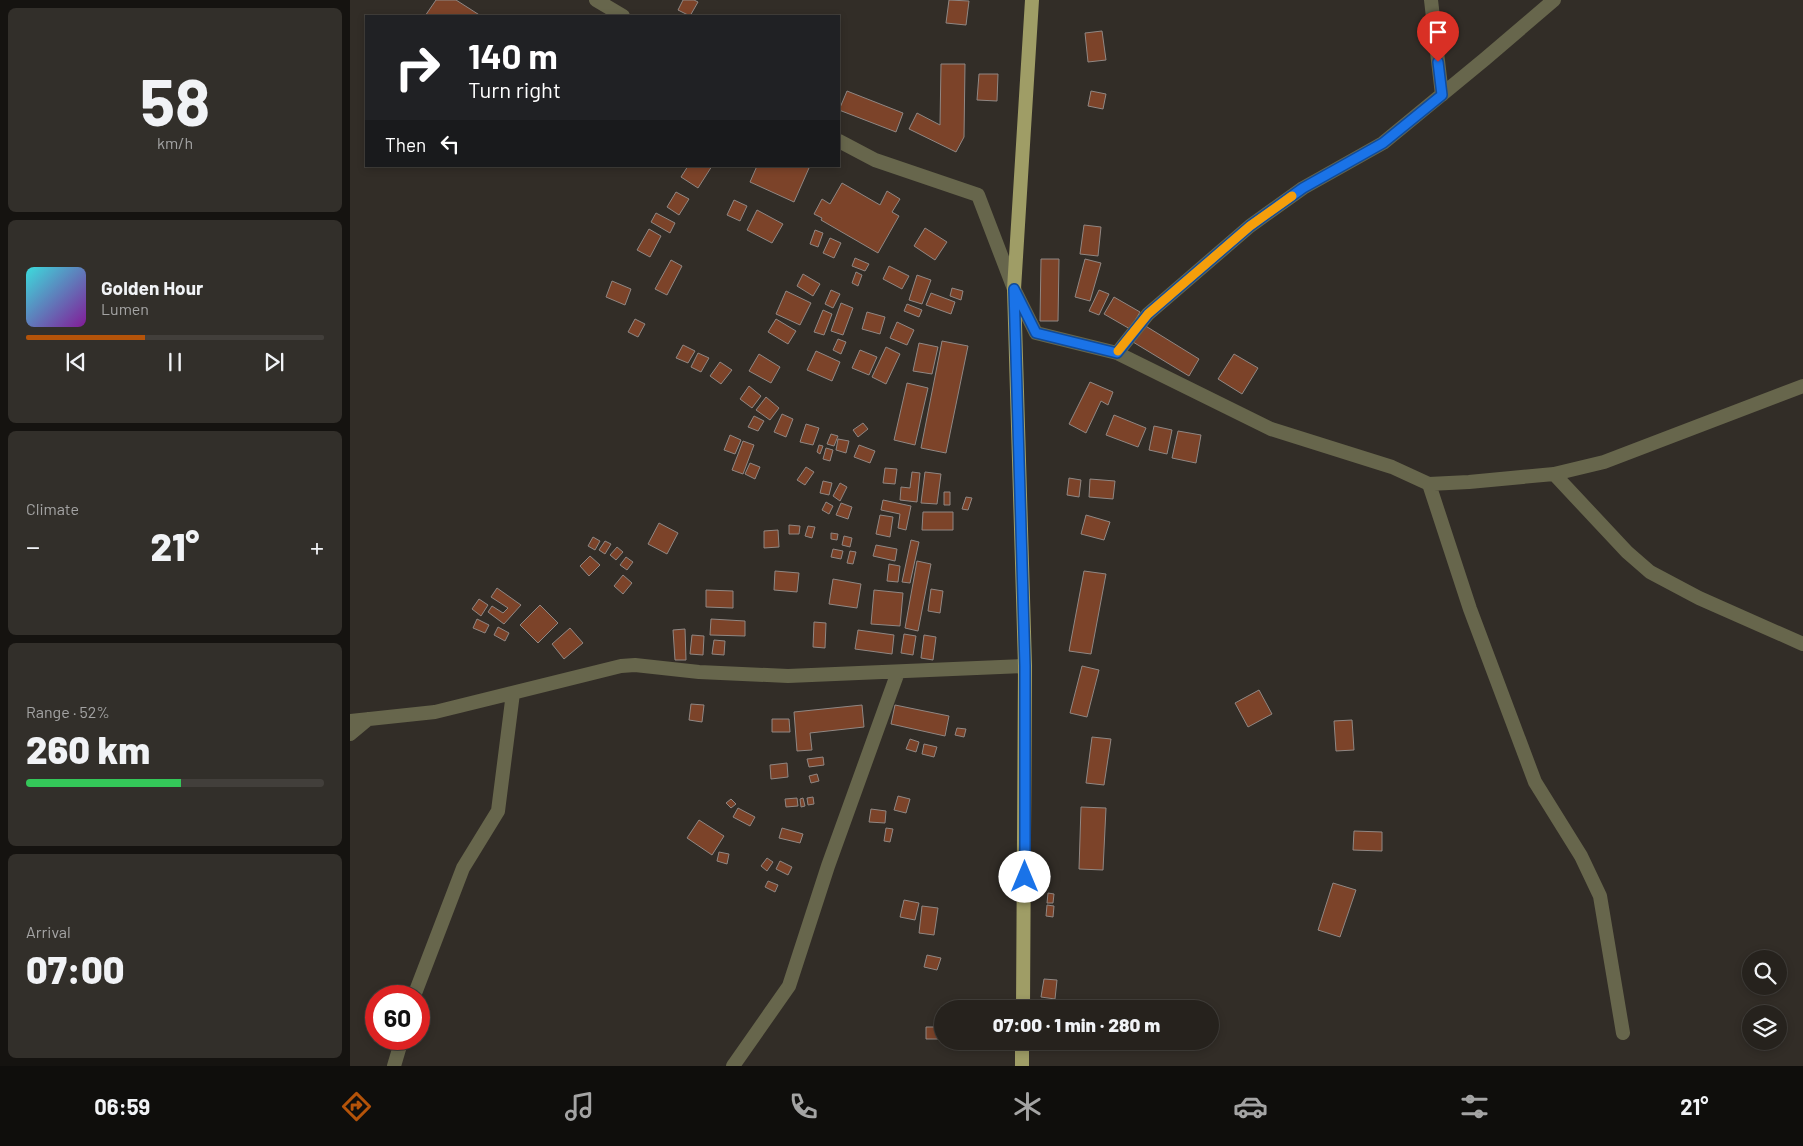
<!DOCTYPE html>
<html lang="en">
<head>
<meta charset="utf-8">
<style>
  :root { --surface:#26221d; --page:#322f2a; --text:#f1f3f6; --muted:#a4a4a4; --line:#423f3b; --accent:#b45309 }
  body { margin:0; font-family:Barlow,sans-serif; background:var(--page); color:var(--text); height:100vh; display:flex; flex-direction:column; font-size:19px; white-space:nowrap }
  * { box-sizing:border-box; margin:0 }
  p { font-size:16px; color:var(--muted) }
  .icon { flex:none; width:28px; height:28px; fill:none; stroke:currentColor; stroke-width:2; stroke-linecap:round; stroke-linejoin:round }
  .map { position:relative; flex:1; overflow:hidden }
  .details { display:flex; flex-direction:column; gap:8px; padding:8px; background:#151310; width:350px }
  .details>* { flex:none }
  .guide { position:absolute; left:15px; top:15px; width:475px; height:152px; border-radius:0px; box-shadow:0 2px 8px #0003,0 0 0 1px var(--line); background:#202124; color:#fff; overflow:hidden }
  .fabs { position:absolute; left:1392px; top:950px; display:grid; gap:10px }
  .fabs a { display:grid; place-items:center; width:45px; height:45px; border-radius:50%; background:var(--surface); box-shadow:0 2px 8px #0003,0 0 0 1px var(--line); font-size:25px }
  .speed { position:absolute; left:15px; top:985px; display:flex; gap:10px; font-size:25px; font-weight:700; text-align:center }
  .speed>* { display:grid; place-content:center; width:65px; height:65px; border-radius:50%; background:var(--surface); box-shadow:0 2px 8px #0003,0 0 0 1px var(--line); line-height:1 }
  .speed .limit { border:8px solid #d22; background:#fff; color:#111 }
  .pin { position:absolute; display:grid; place-items:center; width:42px; height:42px; color:#fff; margin:-51px -21px; border-radius:50% 50% 50% 0; rotate:-45deg; box-shadow:0 0 5px #0007 }
  .pin .icon { rotate:45deg }
  .me { position:absolute; width:55px; margin:-28px; rotate:0deg; stroke-linejoin:round; filter:drop-shadow(0 0 4px #0008) }
  .turn { display:flex; align-items:center; gap:18px; height:105px; padding:0 20px; font-size:22px }
  .turn .icon { width:65px; height:65px; stroke-width:2.5 }
  .turn b { display:block; font-size:35px; line-height:42px }
  .then { display:flex; align-items:center; height:48px; padding:0 20px; background:#0003; gap:10px; font-size:19px }
  .big { font-size:38px; font-weight:800; line-height:1.1 }
  .details .card { flex:1; display:flex; flex-direction:column; justify-content:center; gap:8px; min-width:0; padding:0 18px; border-radius:8px; background:var(--page) }
  .details .dial { align-items:center; gap:0 }
  .dial b { font-size:65px; line-height:1 }
  .song { display:flex; align-items:center; gap:15px }
  .cover { width:60px; height:60px; border-radius:8px; background:linear-gradient(135deg,hsl(180 70% 55%),hsl(290 70% 35%)) }
  .played { height:5px; border-radius:2px; background:linear-gradient(90deg,var(--accent) 40%,var(--line) 40%) }
  .keys { display:flex; justify-content:space-around; direction:ltr }
  .heat { display:flex; justify-content:space-between; align-items:center; font-size:28px; direction:ltr }
  .charge { height:8px; border-radius:4px; background:linear-gradient(90deg,#34c759 52%,var(--line) 0) }
  .trip { position:absolute; left:584px; top:1000px; width:285px; height:50px; border-radius:25px; background:var(--surface); box-shadow:0 2px 8px #0003,0 0 0 1px var(--line); font-weight:800; line-height:50px; text-align:center }
  .dock { display:flex; height:80px; justify-content:space-around; align-items:center; background:#0f0e0c; color:var(--muted) }
  .dock .icon { width:35px; height:35px }
  .dock .selected { color:var(--accent) }
  .dock b { font-size:22px; color:var(--text) }
  main { display:flex; flex:1; min-height:0 }
  .map>svg:first-child { display:block }
  .building { fill:#7c4329; stroke:#908783 }
  .lines { fill:none; stroke-linecap:round; stroke-linejoin:round }
  .minor { stroke:#67664c; stroke-width:14 }
  .tertiary { stroke:#67664c; stroke-width:14 }
  .primary { stroke:#9f9d66; stroke-width:14 }
  .route-casing { stroke:#114b97; stroke-width:12 }
  .route { stroke:#1a73e8; stroke-width:9 }
  .slow { stroke:#f59e0b; stroke-width:9 }
</style>
</head>
<body>
<main>
<section class="details">
<div class="card dial"><b>58</b><p>km/h</p></div>
<div class="card">
<div class="song"><i class="cover"></i><div><b>Golden Hour</b><p>Lumen</p></div></div>
<div class="played"></div>
<div class="keys"><svg class="icon" aria-label="previous" viewBox="0 0 24 24"><path d="M18 5L8 12l10 7zM5 5v14"/></svg><svg class="icon" aria-label="pause" viewBox="0 0 24 24"><path d="M8 5v14M16 5v14"/></svg><svg class="icon" aria-label="next" viewBox="0 0 24 24"><path d="M6 5l10 7-10 7zM19 5v14"/></svg></div>
</div>
<div class="card"><p>Climate</p>
<div class="heat"><a>−</a><b class="big">21°</b><a>+</a></div>
</div>
<div class="card"><p>Range · 52%</p><b class="big">260 km</b><div class="charge"></div></div>
<div class="card"><p>Arrival</p><b class="big">07:00</b></div>
</section>
<div class="map">
<svg width="1453" height="1066" viewBox="0 0 1453 1066">
  <rect width="100%" height="100%" fill="#322d27"/>
  <path class="building" d="M86,0H106L131,16H75Z
    M333,0H344L348,2L340,16L328,10Z
    M599,0L619,1L616,25L596,23Z
    M752,31L756,60L738,62L735,33Z
    M591,64H615L614,137L606,152L559,129L567,113L590,125Z
    M629,74H648L647,101L627,100Z
    M497,91L553,113L546,132L489,110Z
    M741,91L756,94L753,109L738,106Z
    M338,166H362L348,188L331,177Z
    M407,166H456L459,168L444,202L400,182Z
    M492,183L530,205L537,191L550,199L542,212L549,216L528,253L471,220L472,218L464,214L472,199L480,204Z
    M326,192L339,199L329,215L317,207Z
    M384,200L397,206L390,221L377,215Z
    M407,210L433,224L422,243L397,230Z
    M306,213L325,223L320,233L301,222Z
    M734,225L751,227L748,256L730,254Z
    M575,228L597,242L585,260L564,246Z
    M299,229L311,236L300,257L287,250Z
    M465,230L473,233L468,247L460,244Z
    M480,238L491,243L484,258L473,253Z
    M505,258L519,264L515,271L502,266Z
    M691,259H709L708,321H690Z
    M735,259L751,263L740,301L725,297Z
    M321,260L332,266L317,295L305,289Z
    M539,266L559,276L552,289L533,279Z
    M506,272L512,275L508,286L502,283Z
    M453,274L470,284L463,296L447,286Z
    M567,275L581,280L572,304L559,300Z
    M262,281L281,289L275,305L256,297Z
    M602,288L613,291L611,300L600,296Z
    M481,290L490,294L483,308L475,304Z
    M749,290L759,294L749,315L739,311Z
    M436,291L461,303L450,325L426,314Z
    M581,293L605,302L601,314L576,305Z
    M764,297L790,312L780,329L754,314Z
    M491,303L503,308L493,335L481,331Z
    M557,304L572,310L569,317L554,311Z
    M473,310L482,314L474,335L464,332Z
    M517,312L535,317L530,334L512,329Z
    M285,319L295,324L288,337L278,332Z
    M426,319L446,331L438,344L418,332Z
    M547,322L564,330L557,345L540,338Z
    M794,325L849,359L839,376L783,342Z
    M488,339L496,342L491,354L483,350Z
    M592,341L618,346L596,453L571,448Z
    M569,343L588,347L582,374L563,371Z
    M333,345L345,351L338,363L326,358Z
    M536,347L550,354L536,384L522,377Z
    M510,350L527,357L519,375L502,368Z
    M466,351L490,362L482,381L457,370Z
    M348,353L359,358L351,372L341,367Z
    M409,354L430,367L421,383L399,371Z
    M884,354L908,368L892,394L868,379Z
    M370,362L382,370L371,384L360,376Z
    M740,382L763,392L758,405L751,401L736,433L719,424Z
    M557,383L578,388L565,445L544,440Z
    M399,386L411,396L402,408L390,399Z
    M416,397L429,408L420,420L406,410Z
    M432,414L443,419L436,437L424,432Z
    M764,415L796,428L788,447L756,435Z
    M404,416L414,421L408,431L398,427Z
    M513,423L518,429L508,437L503,430Z
    M456,424L469,428L463,445L450,442Z
    M804,426L822,430L817,454L799,450Z
    M828,431L851,435L846,463L822,458Z
    M481,434L488,436L484,446L477,444Z
    M380,435L391,440L385,454L374,450Z
    M488,439L499,441L496,453L486,450Z
    M393,441L404,445L393,474L382,470Z
    M469,445L473,446L470,454L467,452Z
    M509,445L525,451L520,463L504,457Z
    M476,448L483,450L480,461L473,459Z
    M400,463L410,467L405,479L395,474Z
    M456,467L464,472L455,485L447,480Z
    M535,468L547,469L545,484L533,483Z
    M562,472L570,473L567,502L550,500L551,487L560,488Z
    M575,472L591,474L587,504L571,503Z
    M719,478L731,480L729,497L717,495Z
    M740,479L765,481L763,499L739,497Z
    M473,481L482,483L479,495L470,493Z
    M490,483L497,487L490,501L483,496Z
    M594,492H600V505H594Z
    M616,497L622,498L618,510L612,509Z
    M533,500L561,506L556,530L548,528L550,514L531,510Z
    M476,502L483,506L479,514L472,510Z
    M491,503L502,507L498,519L486,515Z
    M573,512H603V530H572Z
    M530,515L543,517L540,537L526,534Z
    M736,515L760,522L754,540L731,534Z
    M309,523L328,533L317,554L298,544Z
    M439,525L450,526L449,534H439Z
    M458,526L465,527L462,538L455,536Z
    M428,530L429,547L414,548V531Z
    M481,533L488,534L487,540L481,539Z
    M494,536L502,538L500,547L492,545Z
    M243,537L250,541L245,550L238,546Z
    M561,540L569,542L560,583L552,582Z
    M255,541L261,544L255,554L249,550Z
    M526,545L547,549L545,561L523,556Z
    M267,547L273,552L266,560L260,555Z
    M483,549L493,551L491,559L481,557Z
    M500,551L506,552L503,564L497,563Z
    M240,556L250,565L239,576L230,566Z
    M276,557L283,562L277,570L270,565Z
    M567,561L581,564L568,631L555,628Z
    M539,564L550,566L548,582L537,581Z
    M425,571L449,573L447,592L424,590Z
    M734,571L756,574L741,654L719,651Z
    M273,575L282,583L273,594L264,586Z
    M483,579L511,584L507,608L479,604Z
    M147,588L171,605L154,624L138,612L142,606L153,613L158,608L141,597Z
    M581,589L593,591L590,613L578,611Z
    M356,590L383,591V608L356,607Z
    M524,590L553,593L550,626L521,624Z
    M129,599L138,605L131,616L122,609Z
    M190,605L208,623L188,643L170,625Z
    M127,619L139,625L135,633L123,628Z
    M361,619L395,621V636L360,635Z
    M464,622L476,623L475,648L463,647Z
    M148,627L159,633L155,641L144,635Z
    M220,628L233,643L214,659L202,644Z
    M335,629L336,660H325L323,630Z
    M508,630L544,635L542,654L505,649Z
    M554,634L566,636L563,655L551,653Z
    M342,635L354,636L353,655L340,654Z
    M574,635L586,637L583,660L571,658Z
    M364,640L375,641L374,655L362,654Z
    M732,666L749,670L737,717L720,713Z
    M909,690L922,714L898,727L885,703Z
    M341,704L354,705L352,722L339,720Z
    M512,705L514,727L460,733L462,750L447,751L444,712Z
    M545,705L599,716L595,736L541,724Z
    M422,719H439L440,732H422Z
    M1002,720L1004,750L986,751L984,721Z
    M607,728L616,729L614,737L605,735Z
    M742,737L761,739L754,785L736,783Z
    M560,739L569,742L566,752L556,749Z
    M574,744L587,747L584,757L572,754Z
    M473,757L474,765L459,767L457,759Z
    M437,763L438,777L421,779L420,765Z
    M467,774L469,781L461,783L459,776Z
    M548,796L560,799L556,813L544,810Z
    M463,797L464,804L458,805L457,798Z
    M447,798L448,806L436,807L435,799Z
    M453,798L455,806L451,807L450,799Z
    M381,799L386,804L381,808L376,803Z
    M731,807L756,808L753,870L729,869Z
    M388,808L405,817L400,826L383,817Z
    M521,809L536,811L535,823L519,822Z
    M349,820L374,836L362,855L337,838Z
    M432,828L453,834L450,843L429,838Z
    M536,828L543,829L540,842L534,841Z
    M1004,831L1032,832V851L1003,850Z
    M369,852L379,854L377,864L367,861Z
    M417,858L423,862L417,871L411,866Z
    M430,861L442,867L438,875L426,869Z
    M418,881L428,885L425,892L415,887Z
    M983,883L1006,890L990,937L968,930Z
    M698,893L704,894L703,903H697Z
    M554,900L569,903L565,920L550,917Z
    M697,905L704,906L703,917L696,916Z
    M572,906L588,908L584,935L569,933Z
    M577,955L591,958L587,970L574,967Z
    M694,979L707,980L705,999L691,997Z
    M628,1004H639V1009H628Z
    M576,1027H592V1039H576Z"/>
  <g class="lines">
    <path class="minor" d="M1081,0L1092,95
      M664,289L686,333L767,353L921,429L1042,467L1079,484L1119,482L1204,474L1254,462L1453,386
      M767,353L798,314L900,226L953,188L1033,143L1135,59L1204,0
      M1204,474L1277,552L1300,572L1349,598L1453,644
      M1079,484L1120,609L1185,782L1231,856L1250,896L1273,1033
      M0,721L85,712L271,666L285,665L349,672L438,676L675,666
      M0,734L18,719
      M64,996L113,868L148,811L163,693
      M44,1066L52,1039
      M383,1066L439,986L478,866L548,672"/>
    <path class="tertiary" d="M246,0L273,16
      M489,141L525,160L628,195L664,289"/>
    <path class="primary" d="M673,1009L675,666L664,289L682,0
      M672,1066V1041"/>
  </g>
  <g class="lines">
    <g class="route-casing">
      <path id="route" d="M675,877V666L664,289L686,333L767,353L798,314L900,226L953,188L1033,143L1092,95L1088,62"/>
    </g>
    <use href="#route" class="route"/>
    <path class="slow" d="M768,351L798,314L900,226L942,196"/>
  </g>
</svg>
<div class="fabs">
<a><svg class="icon" aria-label="search" viewBox="0 0 24 24"><circle cx="10" cy="10" r="6"/><path d="M15 15l6 6"/></svg></a>
<a><svg class="icon" aria-label="layers" viewBox="0 0 24 24"><path d="M12 4l9 5-9 5-9-5zM3 14l9 5 9-5"/></svg></a>
</div>
<div class="speed"><div class="limit">60</div></div>
<div class="pin" style="left:1088px;top:62px;background:#d93025"><svg class="icon" aria-label="arrive" viewBox="0 0 24 24"><path d="M6 21V4h12l-3 4 3 4H6"/></svg></div>
<svg class="me" style="left:675px;top:877px" viewBox="-20 -20 40 40"><circle r="19" fill="#fff"/><path d="M0-13L10 11 0 6-10 11z" fill="#1a73e8"/></svg>
<div class="trip">07:00 · 1 min · 280 m</div>
<div class="guide">
<div class="turn"><svg class="icon" aria-label="right" viewBox="0 0 24 24"><path d="M7 20v-9h11M14 6l5 5-5 5"/></svg><div><b>140 m</b>Turn right</div></div>
<div class="then">Then<svg class="icon" aria-label="left" viewBox="0 0 24 24"><path d="M17 20v-9H6M10 6l-5 5 5 5"/></svg></div>
</div>
</div>
</main>
<nav class="dock">
<b>06:59</b>
<svg class="icon selected" aria-label="directions" viewBox="0 0 24 24"><path d="M12 3l9 9-9 9-9-9zM9 14v-3h6M13 9l2 2-2 2"/></svg>
<svg class="icon" aria-label="music" viewBox="0 0 24 24"><path d="M9 18V5l10-2v13"/><circle cx="6" cy="18" r="3"/><circle cx="16" cy="16" r="3"/></svg>
<svg class="icon" aria-label="phone" viewBox="0 0 24 24"><path d="M5 4h4l2 5-3 2q2 4 5 5l2-3 5 2v4C11 20 4 13 5 4z"/></svg>
<svg class="icon" aria-label="climate" viewBox="0 0 24 24"><path d="M12 3v18M4 7l16 10M4 17L20 7"/></svg>
<svg class="icon" aria-label="car" viewBox="0 0 24 24"><path d="M5 17H2v-5l4-1 3-4h7l3 4 3 1v5h-3M9 17h6M6 11h13"/><circle cx="7" cy="17" r="2"/><circle cx="17" cy="17" r="2"/></svg>
<svg class="icon" aria-label="filters" viewBox="0 0 24 24"><path d="M4 7h16M4 17h16"/><circle cx="9" cy="7" r="2"/><circle cx="15" cy="17" r="2"/></svg>
<b>21°</b>
</nav>
</body>
</html>
